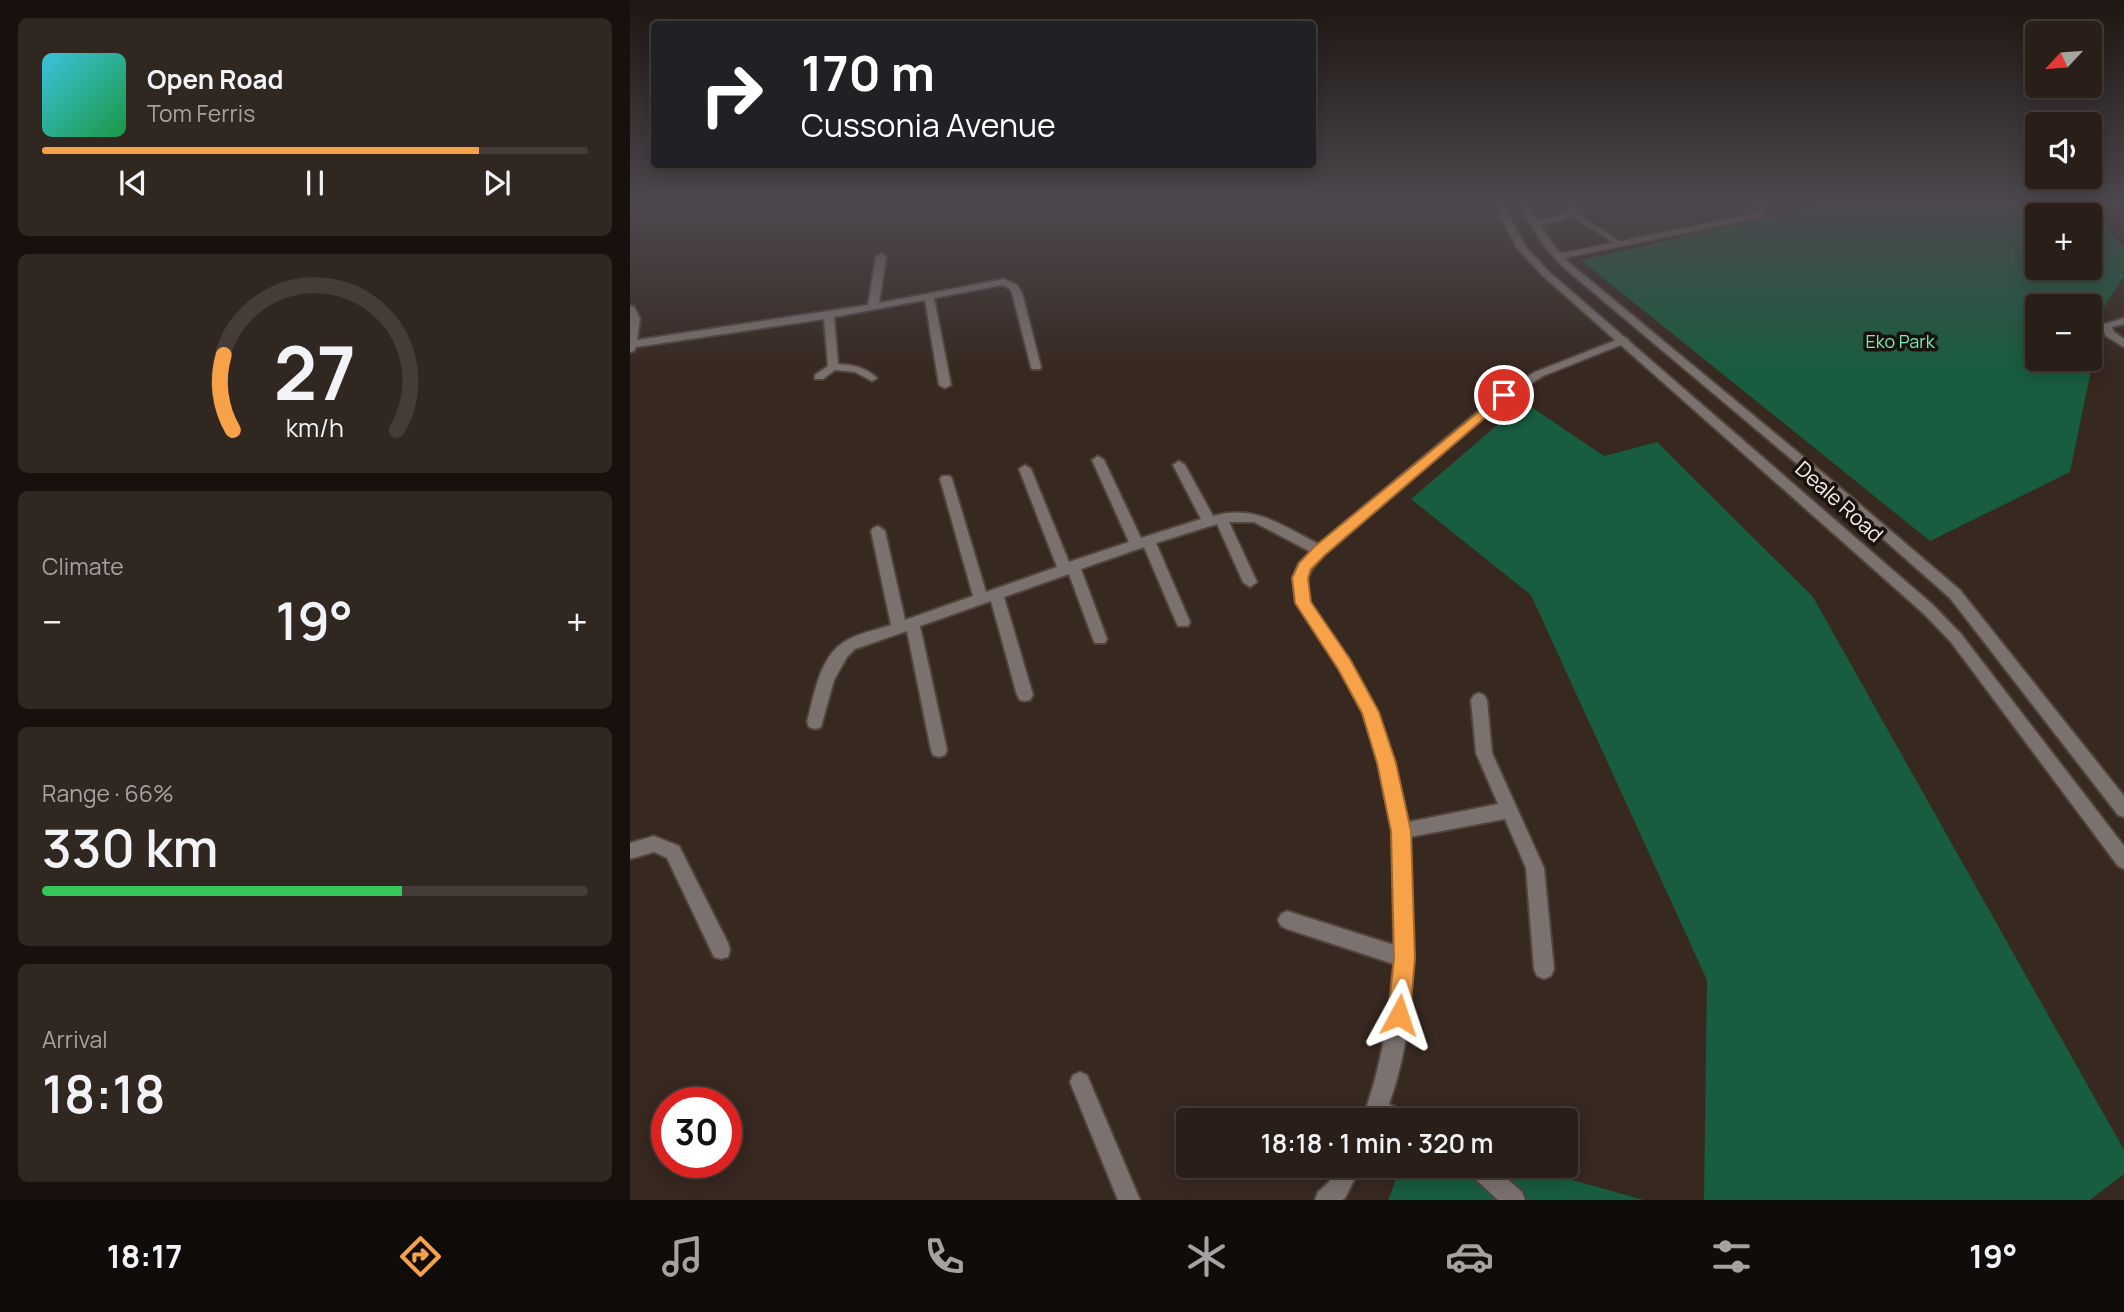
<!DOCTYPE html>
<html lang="en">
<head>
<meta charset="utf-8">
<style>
  :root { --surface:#291e18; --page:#312721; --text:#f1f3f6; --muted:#a5a2a2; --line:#453c37; --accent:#f7a149 }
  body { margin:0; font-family:Manrope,sans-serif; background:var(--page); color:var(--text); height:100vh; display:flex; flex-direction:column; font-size:26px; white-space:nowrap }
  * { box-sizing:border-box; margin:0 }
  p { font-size:23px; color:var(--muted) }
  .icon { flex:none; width:38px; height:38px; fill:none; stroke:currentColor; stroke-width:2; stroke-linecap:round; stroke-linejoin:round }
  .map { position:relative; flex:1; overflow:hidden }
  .sheet { display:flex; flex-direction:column; gap:18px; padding:18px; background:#17100d; width:630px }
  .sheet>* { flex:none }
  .top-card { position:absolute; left:21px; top:21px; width:665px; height:147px; border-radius:7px; box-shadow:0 4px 18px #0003,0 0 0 2px var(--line); background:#202124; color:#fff; overflow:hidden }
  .needle { width:46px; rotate:244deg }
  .controls { position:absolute; left:1395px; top:21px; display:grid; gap:14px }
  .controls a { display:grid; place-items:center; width:77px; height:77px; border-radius:7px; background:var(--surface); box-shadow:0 4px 18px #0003,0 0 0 2px var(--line); font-size:35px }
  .speed { position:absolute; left:21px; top:1087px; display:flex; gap:14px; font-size:35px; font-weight:700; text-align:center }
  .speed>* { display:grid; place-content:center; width:91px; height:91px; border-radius:50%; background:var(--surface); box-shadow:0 4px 18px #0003,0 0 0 2px var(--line); line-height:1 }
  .speed .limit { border:10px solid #d22; background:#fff; color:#111 }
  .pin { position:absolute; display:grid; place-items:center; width:60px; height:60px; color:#fff; margin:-30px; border:4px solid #fff; border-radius:50%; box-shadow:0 2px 7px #0007 }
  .me { position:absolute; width:77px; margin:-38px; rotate:5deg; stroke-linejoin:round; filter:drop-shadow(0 0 5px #0008) }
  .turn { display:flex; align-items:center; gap:24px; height:147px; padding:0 35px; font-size:32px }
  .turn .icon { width:91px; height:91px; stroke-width:2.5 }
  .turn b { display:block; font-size:49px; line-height:60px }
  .big { font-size:52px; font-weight:600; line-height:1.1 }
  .sheet .widget { flex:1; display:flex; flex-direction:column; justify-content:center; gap:10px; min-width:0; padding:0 24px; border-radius:10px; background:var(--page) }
  .sheet .dial { align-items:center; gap:0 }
  .dial svg { height:182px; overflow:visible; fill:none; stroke:var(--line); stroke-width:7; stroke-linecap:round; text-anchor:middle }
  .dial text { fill:var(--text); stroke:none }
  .song { display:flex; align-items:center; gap:21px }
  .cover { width:84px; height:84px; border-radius:10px; background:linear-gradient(135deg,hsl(190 70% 55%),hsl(140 70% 35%)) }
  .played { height:7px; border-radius:4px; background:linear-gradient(90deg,var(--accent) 80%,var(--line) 80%) }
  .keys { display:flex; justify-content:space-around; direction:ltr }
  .heat { display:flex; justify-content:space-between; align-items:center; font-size:38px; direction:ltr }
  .charge { height:10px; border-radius:5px; background:linear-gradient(90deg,#34c759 66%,var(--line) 0) }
  .trip { position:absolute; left:546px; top:1108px; width:402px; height:70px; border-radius:7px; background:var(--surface); box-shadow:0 4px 18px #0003,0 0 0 2px var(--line); font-weight:600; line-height:70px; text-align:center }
  .menu { display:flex; height:112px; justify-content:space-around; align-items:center; background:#100c0a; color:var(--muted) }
  .menu .icon { width:49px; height:49px }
  .menu .selected { color:var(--accent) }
  .menu b { font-size:32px; color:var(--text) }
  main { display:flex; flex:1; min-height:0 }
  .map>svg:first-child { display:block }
  .green { fill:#185d3f; fill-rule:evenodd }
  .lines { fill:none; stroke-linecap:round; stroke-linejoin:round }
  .service-casing { stroke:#52443c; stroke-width:8 }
  .minor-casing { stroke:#52443c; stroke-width:4 }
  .tertiary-casing { stroke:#52443c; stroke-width:4 }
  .service { stroke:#7b716f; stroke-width:5 }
  .minor { fill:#7b716f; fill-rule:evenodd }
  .tertiary { fill:#7b716f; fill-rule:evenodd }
  .route { fill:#f7a149; stroke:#a1692f; stroke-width:2 }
  .labels { text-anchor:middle; stroke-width:7; stroke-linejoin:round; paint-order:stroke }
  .far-park-label { font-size:18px; fill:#75ecb1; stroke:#1a120f }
  .street-label { font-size:21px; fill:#f8ede8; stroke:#1a120f }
</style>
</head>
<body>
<main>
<section class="sheet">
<div class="widget">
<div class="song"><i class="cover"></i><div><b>Open Road</b><p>Tom Ferris</p></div></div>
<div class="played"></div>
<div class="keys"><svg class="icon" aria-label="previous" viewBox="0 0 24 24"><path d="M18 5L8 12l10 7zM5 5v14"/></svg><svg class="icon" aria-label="pause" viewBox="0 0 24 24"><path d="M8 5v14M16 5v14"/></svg><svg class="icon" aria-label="next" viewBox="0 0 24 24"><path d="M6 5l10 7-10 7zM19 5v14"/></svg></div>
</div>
<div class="widget dial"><svg viewBox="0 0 100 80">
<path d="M14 69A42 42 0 1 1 86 69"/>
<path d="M14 69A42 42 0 0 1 10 36" stroke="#f7a149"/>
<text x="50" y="56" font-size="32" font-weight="700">27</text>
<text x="50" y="72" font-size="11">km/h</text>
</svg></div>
<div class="widget"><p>Climate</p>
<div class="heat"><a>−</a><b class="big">19°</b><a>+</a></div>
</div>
<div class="widget"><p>Range · 66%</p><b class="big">330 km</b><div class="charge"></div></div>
<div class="widget"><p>Arrival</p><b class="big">18:18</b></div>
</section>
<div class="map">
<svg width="1494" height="1200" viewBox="0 0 1494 1200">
  <rect width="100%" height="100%" fill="#372820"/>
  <path class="green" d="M1198,204H1460L1461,211L1494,248V276L1474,307L1440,472L1300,541L951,260ZM1407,215H1460V268H1407ZM1407,306H1460V359H1407Z
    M894,402L974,456L1027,442L1183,597L1494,1150V1174L1460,1200H1074L1077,980L901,595L781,499Z
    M771,1166H892L1014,1200H758Z"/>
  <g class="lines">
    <g class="service-casing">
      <path id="service" d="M942,213L988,243
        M904,223L928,219L942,213V204
        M927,257L1129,215L1133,211L1128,204"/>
    </g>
    <g class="minor-casing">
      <path id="minor" d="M251,254L256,257L249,303L374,279L387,285L392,293L411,367L410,369H402L401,367L382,293L380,289L373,285L304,298L321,385L315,388L309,385L295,300L204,317L208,364C224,365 235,367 247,378L242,381L225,372L205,370L193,379H185V375L198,366L194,319L6,347L4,351L0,352V306L4,307L10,319L7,340L238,305L246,257Z
        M1494,318V324L1482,327L1484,332L1494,339V347L1476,336L1471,325Z
        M994,337L999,340L998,342L913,376L878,397L695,554C680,569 672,580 680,602C686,617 710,644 719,660C751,712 765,762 778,822L868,804L846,753L841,700L844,695L849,693L854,695L857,700L862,753L914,868L924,969L921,976L914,979L907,976L904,969L896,868L875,819L780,837C782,926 790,1019 759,1104L777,1113L781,1120H732C751,1069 759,1018 764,964L657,929L651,926L648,920L651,914L657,911L764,945L762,831L749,763L733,713L709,668L666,603L663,578L669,563L681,552L624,522H599L627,582L620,587L613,582L587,524L526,543L560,622L558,626H548L546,622L514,547L451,569L477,639L475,643H465L463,639L439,574L374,597L403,695L400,700L395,701L390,700L387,695L361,601L290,626L317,750L315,755L309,757L303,755L301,750L277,631L225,649L217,657L204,680L191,727L185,729L179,727L177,722C184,696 189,658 214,642C227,633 247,630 261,625L241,531L243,528L248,526L255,531L275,620L343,596L310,479L312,476H320L322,479L356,592L427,567L389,469L395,465L401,469L439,562L499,542L462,460L468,456L474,460L511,538L571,519L543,465L549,461L555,465L583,516C626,504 652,526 689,544L870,393L905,372Z
        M24,836L49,846L98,943L100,950L98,957L91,959L84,957L37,858L24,852L0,859V843Z
        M450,1072L457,1075L510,1200H488L440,1082L443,1075Z
        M708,1166H731L715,1198L712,1200H685L688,1192L699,1182Z
        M837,1166H863L892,1192L895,1200H868L840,1174Z"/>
    </g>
    <g class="tertiary-casing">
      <path id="tertiary" d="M864,204H872L896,247L918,271L1303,605L1331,634L1494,846V869L1488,866L1321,642L1293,613L912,275L887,248Z
        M888,204H896L922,243L938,262L1199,478L1330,590L1494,796V817L1488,815L1320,598L1191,484L932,266L915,247Z"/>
    </g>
    <use href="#service" class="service"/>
    <use href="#minor" class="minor"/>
    <use href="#tertiary" class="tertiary"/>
  </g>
  <linearGradient id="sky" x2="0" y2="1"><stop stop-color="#1e1612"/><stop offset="0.55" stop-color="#4d484e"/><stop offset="1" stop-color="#4d484e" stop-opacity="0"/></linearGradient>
  <rect width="1494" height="372" fill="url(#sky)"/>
  <path class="route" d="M874,391L881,395L879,397L695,555L681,569L678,578L681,602L720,659L749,712L766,763L781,831L785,958L780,1015L777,1023L769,1026L761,1023L758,1015L764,958L761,831L747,763L732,713L708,669L665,603L662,578L669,563L684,547Z"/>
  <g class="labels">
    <g class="far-park-label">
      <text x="1270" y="348">Eko Park</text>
    </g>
    <g class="street-label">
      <text transform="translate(1209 502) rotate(42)" y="7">Deale Road</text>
    </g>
  </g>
</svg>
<div class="controls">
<a><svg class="needle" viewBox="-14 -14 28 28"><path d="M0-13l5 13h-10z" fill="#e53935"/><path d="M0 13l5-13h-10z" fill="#a5a2a2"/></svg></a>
<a><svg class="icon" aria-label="sound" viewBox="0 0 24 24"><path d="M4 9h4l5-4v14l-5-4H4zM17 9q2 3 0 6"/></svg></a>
<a>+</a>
<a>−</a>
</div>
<div class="speed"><div class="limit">30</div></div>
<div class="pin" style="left:874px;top:395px;background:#d93025"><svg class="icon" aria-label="arrive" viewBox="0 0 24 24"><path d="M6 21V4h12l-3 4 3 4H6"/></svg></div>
<svg class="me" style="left:769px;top:1015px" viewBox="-20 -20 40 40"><path d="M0-17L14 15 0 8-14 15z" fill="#f7a149" stroke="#fff" stroke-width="4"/></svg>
<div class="trip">18:18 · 1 min · 320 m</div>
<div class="top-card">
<div class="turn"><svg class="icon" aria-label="right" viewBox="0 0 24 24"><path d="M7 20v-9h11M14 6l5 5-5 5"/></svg><div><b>170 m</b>Cussonia Avenue</div></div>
</div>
</div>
</main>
<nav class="menu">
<b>18:17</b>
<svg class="icon selected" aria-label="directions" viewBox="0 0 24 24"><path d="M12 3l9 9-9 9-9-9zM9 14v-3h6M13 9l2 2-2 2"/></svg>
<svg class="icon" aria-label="music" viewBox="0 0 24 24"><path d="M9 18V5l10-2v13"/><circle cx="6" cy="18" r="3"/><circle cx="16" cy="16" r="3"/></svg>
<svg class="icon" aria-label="phone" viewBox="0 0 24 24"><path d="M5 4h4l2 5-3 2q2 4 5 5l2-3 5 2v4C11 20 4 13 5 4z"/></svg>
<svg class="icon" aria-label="climate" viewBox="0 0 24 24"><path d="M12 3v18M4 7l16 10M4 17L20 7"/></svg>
<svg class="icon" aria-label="car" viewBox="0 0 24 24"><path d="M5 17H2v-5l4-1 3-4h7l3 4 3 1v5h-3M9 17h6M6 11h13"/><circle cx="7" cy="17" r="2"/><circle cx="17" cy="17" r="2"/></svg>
<svg class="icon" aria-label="filters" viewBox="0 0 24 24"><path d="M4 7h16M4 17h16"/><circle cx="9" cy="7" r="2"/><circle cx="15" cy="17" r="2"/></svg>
<b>19°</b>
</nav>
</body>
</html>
